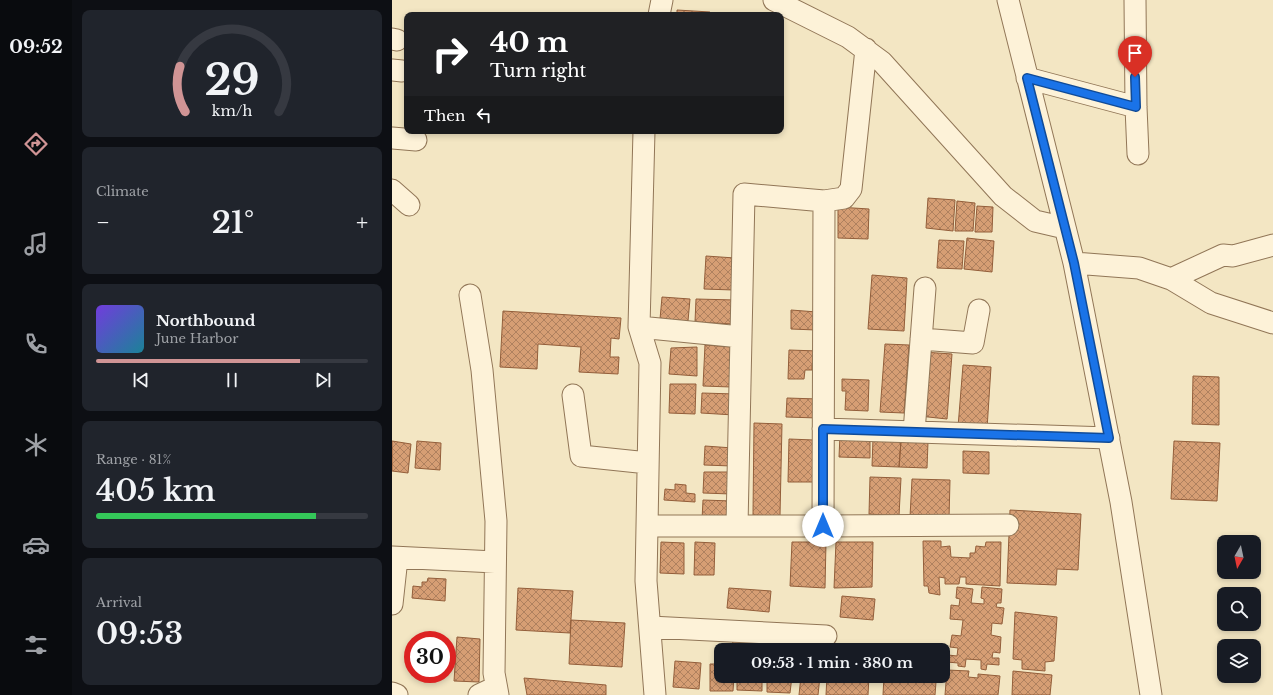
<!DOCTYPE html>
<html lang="en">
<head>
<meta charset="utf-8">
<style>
  :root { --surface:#171b24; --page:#20242c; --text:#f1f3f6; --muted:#9ea1a6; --line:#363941; --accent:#d09495 }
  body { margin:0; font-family:"Libre Baskerville",serif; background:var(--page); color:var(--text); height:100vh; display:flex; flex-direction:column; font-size:15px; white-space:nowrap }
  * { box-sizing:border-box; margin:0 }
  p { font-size:13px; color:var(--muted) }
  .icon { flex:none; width:22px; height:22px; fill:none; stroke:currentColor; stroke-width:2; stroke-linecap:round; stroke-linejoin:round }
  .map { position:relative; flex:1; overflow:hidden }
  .side { display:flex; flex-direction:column; gap:10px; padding:10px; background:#0d0f14; width:320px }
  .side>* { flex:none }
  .hud { position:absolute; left:12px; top:12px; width:380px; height:122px; border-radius:8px; box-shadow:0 2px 6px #0003; background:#202124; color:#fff; overflow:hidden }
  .needle { width:26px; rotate:189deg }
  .buttons { position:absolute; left:825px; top:535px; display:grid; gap:8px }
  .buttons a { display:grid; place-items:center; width:44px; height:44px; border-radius:8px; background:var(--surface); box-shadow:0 2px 6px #0003; font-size:20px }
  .speed { position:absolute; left:12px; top:631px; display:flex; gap:8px; font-size:20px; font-weight:700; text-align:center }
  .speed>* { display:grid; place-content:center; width:52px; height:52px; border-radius:50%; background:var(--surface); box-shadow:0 2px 6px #0003; line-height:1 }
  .speed .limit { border:6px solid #d22; background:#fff; color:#111 }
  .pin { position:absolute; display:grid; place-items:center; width:34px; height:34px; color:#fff; margin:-41px -17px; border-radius:50% 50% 50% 0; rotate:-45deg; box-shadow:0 0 4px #0007 }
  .pin .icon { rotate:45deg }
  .me { position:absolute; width:44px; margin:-22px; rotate:0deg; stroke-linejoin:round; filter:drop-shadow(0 0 3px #0008) }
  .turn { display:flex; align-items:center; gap:14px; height:84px; padding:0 20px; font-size:18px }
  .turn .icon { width:52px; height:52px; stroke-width:2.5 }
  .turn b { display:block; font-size:28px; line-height:34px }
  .then { display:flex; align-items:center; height:38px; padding:0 20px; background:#0003; gap:8px; font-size:15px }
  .big { font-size:30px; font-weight:600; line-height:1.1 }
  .side .widget { flex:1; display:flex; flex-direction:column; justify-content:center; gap:6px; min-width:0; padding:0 14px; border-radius:8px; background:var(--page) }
  .side .dial { align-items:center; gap:0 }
  .dial svg { height:104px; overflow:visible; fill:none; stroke:var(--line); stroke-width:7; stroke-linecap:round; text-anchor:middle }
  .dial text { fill:var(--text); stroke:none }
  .song { display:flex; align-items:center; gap:12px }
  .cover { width:48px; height:48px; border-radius:6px; background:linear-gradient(135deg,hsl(260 70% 55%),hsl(190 70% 35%)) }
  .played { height:4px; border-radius:2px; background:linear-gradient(90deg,var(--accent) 75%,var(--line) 75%) }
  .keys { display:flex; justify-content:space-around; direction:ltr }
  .heat { display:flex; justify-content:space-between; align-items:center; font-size:22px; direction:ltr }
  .charge { height:6px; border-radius:3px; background:linear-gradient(90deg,#34c759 81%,var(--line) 0) }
  .trip { position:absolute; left:322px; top:643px; width:236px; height:40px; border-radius:8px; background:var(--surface); box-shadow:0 2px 6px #0003; font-weight:600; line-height:40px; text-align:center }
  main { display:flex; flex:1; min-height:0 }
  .tab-bar { display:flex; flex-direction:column; width:72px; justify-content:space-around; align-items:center; background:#090b0e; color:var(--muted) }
  .tab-bar .icon { width:28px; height:28px }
  .tab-bar .selected { color:var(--accent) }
  .tab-bar b { font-size:18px; color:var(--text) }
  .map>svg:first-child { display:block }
  .building { fill:url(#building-cross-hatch); stroke:#935e3a }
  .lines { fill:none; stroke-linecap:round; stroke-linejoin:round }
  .minor-casing { stroke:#917657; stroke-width:23 }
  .minor { stroke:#fdf2d8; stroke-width:21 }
  .route-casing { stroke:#114b97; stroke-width:10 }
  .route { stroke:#1a73e8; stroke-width:7 }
</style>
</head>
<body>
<main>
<nav class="tab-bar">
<b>09:52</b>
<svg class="icon selected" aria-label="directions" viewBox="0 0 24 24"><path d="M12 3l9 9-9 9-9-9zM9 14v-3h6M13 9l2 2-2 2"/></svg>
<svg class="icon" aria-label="music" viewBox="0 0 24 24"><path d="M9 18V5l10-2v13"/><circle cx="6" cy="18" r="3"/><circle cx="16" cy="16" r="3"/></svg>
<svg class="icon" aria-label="phone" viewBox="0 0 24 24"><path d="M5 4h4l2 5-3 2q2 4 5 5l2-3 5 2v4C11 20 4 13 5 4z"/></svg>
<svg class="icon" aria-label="climate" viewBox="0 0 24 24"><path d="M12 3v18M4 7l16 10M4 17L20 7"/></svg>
<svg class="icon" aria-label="car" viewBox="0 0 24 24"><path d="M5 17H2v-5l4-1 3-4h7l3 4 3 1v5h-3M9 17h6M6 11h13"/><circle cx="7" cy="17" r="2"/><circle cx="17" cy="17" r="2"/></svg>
<svg class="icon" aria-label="filters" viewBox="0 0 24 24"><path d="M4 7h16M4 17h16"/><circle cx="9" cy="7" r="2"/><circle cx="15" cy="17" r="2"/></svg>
</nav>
<section class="side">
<div class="widget dial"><svg viewBox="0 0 100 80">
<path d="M14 69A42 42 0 1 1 86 69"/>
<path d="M14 69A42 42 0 0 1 10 34" stroke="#d09495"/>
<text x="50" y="56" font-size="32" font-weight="700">29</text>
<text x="50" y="72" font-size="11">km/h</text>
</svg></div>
<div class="widget"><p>Climate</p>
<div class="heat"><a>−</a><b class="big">21°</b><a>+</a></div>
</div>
<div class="widget">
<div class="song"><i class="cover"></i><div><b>Northbound</b><p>June Harbor</p></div></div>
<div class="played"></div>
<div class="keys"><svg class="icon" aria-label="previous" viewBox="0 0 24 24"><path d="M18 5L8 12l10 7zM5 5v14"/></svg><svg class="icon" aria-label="pause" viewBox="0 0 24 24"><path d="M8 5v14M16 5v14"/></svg><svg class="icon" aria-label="next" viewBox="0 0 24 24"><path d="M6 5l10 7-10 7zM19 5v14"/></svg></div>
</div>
<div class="widget"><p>Range · 81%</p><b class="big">405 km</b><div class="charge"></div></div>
<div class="widget"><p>Arrival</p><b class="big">09:53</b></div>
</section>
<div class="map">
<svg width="881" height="695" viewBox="0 0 881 695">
  <defs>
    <pattern id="building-cross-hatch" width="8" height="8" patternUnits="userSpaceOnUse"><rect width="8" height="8" fill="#d69e74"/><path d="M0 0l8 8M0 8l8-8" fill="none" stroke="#af815f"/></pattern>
  </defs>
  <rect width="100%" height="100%" fill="#f3e6c3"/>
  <path class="building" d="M285,10L318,12V15H285Z
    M536,198L563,200L561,231L534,228Z
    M565,201L583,203L581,231H563Z
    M585,206L601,207L600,232H583Z
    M446,207L477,209L476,239L446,238Z
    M575,238L602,241L600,272L572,269Z
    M547,240L572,241L570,269L545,268Z
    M314,256L343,258L341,290L312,289Z
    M480,275L515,278L512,331L476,329Z
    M270,297L298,299L296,321L268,319Z
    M304,299L343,300L342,324L303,322Z
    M399,310L425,312L424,330L399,329Z
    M111,311L229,318L227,339L219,338L218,357H227L226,374L187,372L189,347L146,344L145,369L108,367Z
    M493,344L517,345L512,413L488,412Z
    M313,345L341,347L339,387L311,386Z
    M305,347V376L277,374L279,348Z
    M397,350L426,351V365H420V370H413L412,379H396Z
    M531,352L560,354L555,419L527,416Z
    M571,365L599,367L595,429L566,427Z
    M801,376L827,377V425L800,424Z
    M450,379L477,380L476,411L453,410L454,391H450Z
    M278,384H304L303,414L277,413Z
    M310,393L343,394L342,415L309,413Z
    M395,398L426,399V418L394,417Z
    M362,423L390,424L388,516L361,515Z
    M448,435L478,437V458L447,457Z
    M397,439L422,440V482H396Z
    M481,439L509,441L507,467L480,466Z
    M0,441L19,444L16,473L0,471Z
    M25,441L49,443L48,470L23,468Z
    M509,441L536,442L535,468L507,467Z
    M782,441L828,443L825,501L779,499Z
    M313,446L341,448L340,466L312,465Z
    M571,451L597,452V474L571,473Z
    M312,472H339V494L311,493Z
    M478,477L509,478L507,516L477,514Z
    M520,479L558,480L557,519L518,517Z
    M283,484L294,485V493L303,494V502L272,500L273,489L283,490Z
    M311,500L340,501L339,520H310Z
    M618,510L689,514L686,570L665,569L664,585L615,583Z
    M531,541H549V547L558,546L559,557L578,558V553H583L584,546L593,547L594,542H609L608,586L574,584V577H568L567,584H553V578L547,577L548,595L537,593L536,586H532Z
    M269,542L292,543V574L268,573Z
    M303,542L323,543L322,575H302Z
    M400,542H434L433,588L398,586Z
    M444,542H481L480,587L442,588Z
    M36,578L54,579L53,601L20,598L21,586L30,587V582H35Z
    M565,587L581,589L579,603L592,604V599L589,598L590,587L610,589L609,603H605L604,607L612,608L610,624L600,623L599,635L609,637L608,653L601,652L600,658H607V665L595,664L594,670L589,669V660L574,659L573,667L566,666V663L555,662L556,655L565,656L566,648L558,647L560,635L569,636L571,620L558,619L559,605L567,606L568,599L564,598Z
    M126,588L181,591L178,633L124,630Z
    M337,588L379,591L377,612L335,608Z
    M450,596L483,599L481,620L448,617Z
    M623,612L665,617L662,661L653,662V671L630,669V660L621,659Z
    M179,620L233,623L230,667L177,664Z
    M341,635H357L356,650H340Z
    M361,635L396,637L395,650H360Z
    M65,637L88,639L87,682L62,681Z
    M403,638L436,641L435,650H402Z
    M283,661L309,663L307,689L281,687Z
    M318,664H329V676H342L341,691H318Z
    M555,670L577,671L576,677L586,678V674L608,676L606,695H553Z
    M621,671L660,675L658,695H620Z
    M345,676H370V691L345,690Z
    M375,676H400L398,693L375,692Z
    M409,676H428L426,695H407Z
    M435,676H477L476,695H434Z
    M492,676L544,682L543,695H491Z
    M132,678L214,685V695H135Z"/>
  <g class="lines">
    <g class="minor-casing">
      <path id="minor" d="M382,0L456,37L490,62L611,196L643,221L673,228
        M616,0L682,263L729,502L759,695
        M743,0L744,107L746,154
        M267,15L270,0
        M0,39L5,40
        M0,70L10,71
        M635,78L744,107
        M252,131L247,327L258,363L254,581L263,695
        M0,138L24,140
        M0,190L17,205
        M432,201L452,198L459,189L474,49
        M682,263L747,268L779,279L819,303L881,323
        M779,279L831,255L841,256L881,245
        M78,295L90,370L104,521L102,673L106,695
        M247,327L349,337
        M529,339L581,343L587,310
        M181,395L189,456L256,463
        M431,429L717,438
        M522,432L533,288
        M255,526H431L432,201L352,194L345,526
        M431,526L616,525
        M0,557L103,562
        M0,604L5,558
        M258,627L434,636
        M0,693L5,695
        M87,695L104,687"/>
    </g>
    <use href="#minor" class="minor"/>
  </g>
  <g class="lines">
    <g class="route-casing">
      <path id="route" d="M431,526V429L717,438L682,263L635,78L744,107L743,77"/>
    </g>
    <use href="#route" class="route"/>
  </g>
</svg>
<div class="buttons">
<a><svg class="needle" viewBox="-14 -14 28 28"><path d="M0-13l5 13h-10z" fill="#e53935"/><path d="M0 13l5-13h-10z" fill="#9ea1a6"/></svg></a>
<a><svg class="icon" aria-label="search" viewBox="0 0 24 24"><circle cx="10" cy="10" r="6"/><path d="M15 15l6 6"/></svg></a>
<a><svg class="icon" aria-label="layers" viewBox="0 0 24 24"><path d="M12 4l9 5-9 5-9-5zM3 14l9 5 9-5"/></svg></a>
</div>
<div class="speed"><div class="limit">30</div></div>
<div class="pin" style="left:743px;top:77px;background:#d93025"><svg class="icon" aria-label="arrive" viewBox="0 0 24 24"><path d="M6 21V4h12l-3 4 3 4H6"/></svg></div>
<svg class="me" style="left:431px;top:526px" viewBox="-20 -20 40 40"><circle r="19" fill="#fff"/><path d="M0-13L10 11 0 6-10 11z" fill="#1a73e8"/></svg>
<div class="trip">09:53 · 1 min · 380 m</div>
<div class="hud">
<div class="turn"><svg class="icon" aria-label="right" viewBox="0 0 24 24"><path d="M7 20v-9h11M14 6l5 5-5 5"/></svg><div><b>40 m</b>Turn right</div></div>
<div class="then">Then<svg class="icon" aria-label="left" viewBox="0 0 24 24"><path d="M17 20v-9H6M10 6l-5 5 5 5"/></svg></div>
</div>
</div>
</main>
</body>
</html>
